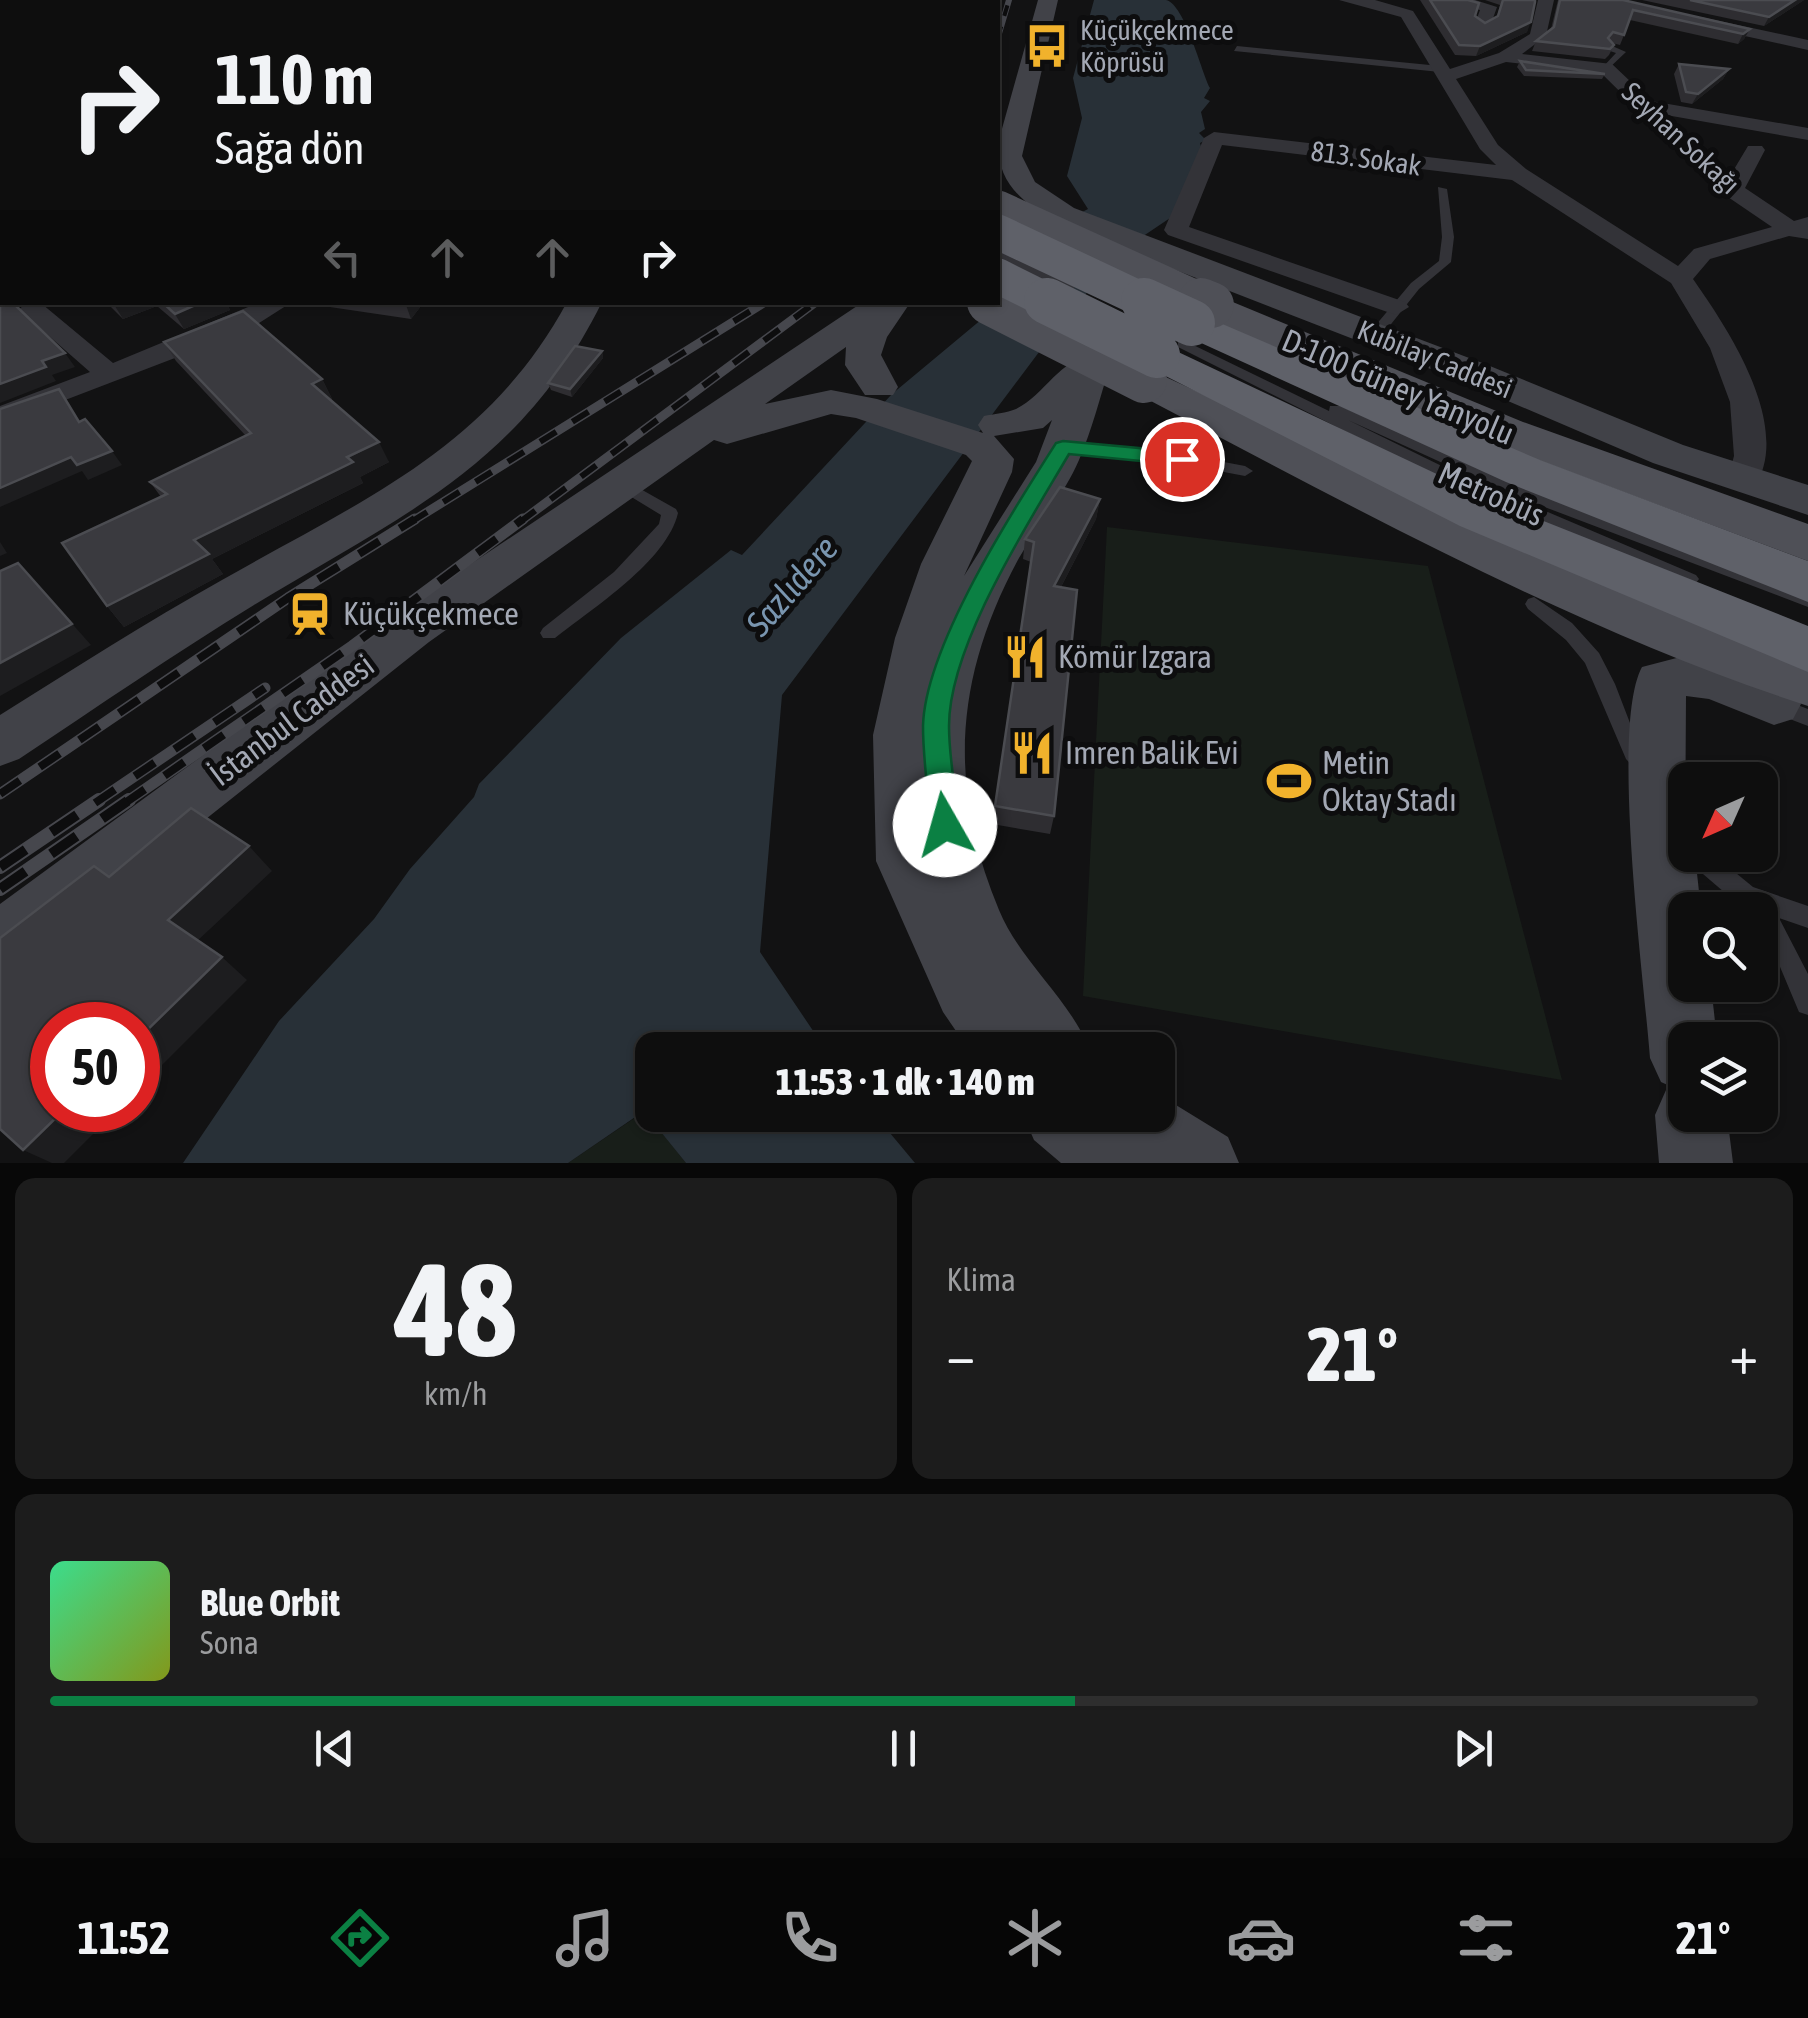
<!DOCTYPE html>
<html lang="tr">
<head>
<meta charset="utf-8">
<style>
  :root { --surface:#0e0e0e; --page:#1c1c1c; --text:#f1f3f6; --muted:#9b9c9e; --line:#2e2e2e; --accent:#0b8043 }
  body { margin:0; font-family:"Asap Condensed",sans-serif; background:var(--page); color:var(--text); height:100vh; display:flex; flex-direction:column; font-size:38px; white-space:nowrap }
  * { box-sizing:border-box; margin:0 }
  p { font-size:32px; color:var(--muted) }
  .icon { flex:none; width:55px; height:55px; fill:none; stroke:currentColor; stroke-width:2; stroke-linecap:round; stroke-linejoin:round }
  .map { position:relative; height:1163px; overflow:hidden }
  .drawer { display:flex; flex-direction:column; gap:15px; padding:15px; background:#080808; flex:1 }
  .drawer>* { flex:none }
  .banner { position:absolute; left:0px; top:0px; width:1000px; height:305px; box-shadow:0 2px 8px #0004,0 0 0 2px var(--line); background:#0e0e0e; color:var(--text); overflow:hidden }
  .needle { width:65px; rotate:225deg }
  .buttons { position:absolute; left:1668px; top:762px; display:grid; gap:20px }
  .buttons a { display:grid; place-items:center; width:110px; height:110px; border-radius:20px; background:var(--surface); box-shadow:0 2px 8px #0004,0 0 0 2px var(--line); font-size:50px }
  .speed { position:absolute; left:30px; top:1002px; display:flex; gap:20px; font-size:50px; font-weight:700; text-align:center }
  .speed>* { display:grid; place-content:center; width:130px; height:130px; border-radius:50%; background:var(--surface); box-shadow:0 2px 8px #0004,0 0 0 2px var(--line); line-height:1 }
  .speed .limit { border:15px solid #d22; background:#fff; color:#111 }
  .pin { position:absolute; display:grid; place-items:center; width:85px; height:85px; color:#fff; margin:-42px; border:5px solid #fff; border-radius:50%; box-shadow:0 2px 10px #0007 }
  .me { position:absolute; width:110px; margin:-55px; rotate:353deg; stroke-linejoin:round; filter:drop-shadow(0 0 8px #0008) }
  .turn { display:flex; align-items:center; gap:35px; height:210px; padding:0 50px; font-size:45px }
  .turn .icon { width:130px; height:130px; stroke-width:2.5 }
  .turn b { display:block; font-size:70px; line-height:85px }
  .lanes { display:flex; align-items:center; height:95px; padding:0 50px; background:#0003; justify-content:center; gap:50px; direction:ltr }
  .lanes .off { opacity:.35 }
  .big { font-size:75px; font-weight:800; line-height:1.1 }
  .drawer .widget { flex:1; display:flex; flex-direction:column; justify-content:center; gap:15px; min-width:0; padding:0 35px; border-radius:20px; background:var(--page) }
  .drawer .dial { align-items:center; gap:0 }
  .dial b { font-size:130px; line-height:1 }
  .song { display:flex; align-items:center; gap:30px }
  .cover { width:120px; height:120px; border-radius:15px; background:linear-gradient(135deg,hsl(150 70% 55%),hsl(70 70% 35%)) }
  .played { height:10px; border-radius:5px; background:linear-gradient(90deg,var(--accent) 60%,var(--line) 60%) }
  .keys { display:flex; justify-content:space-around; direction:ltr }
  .heat { display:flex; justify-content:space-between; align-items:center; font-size:55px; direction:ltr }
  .drawer .tiles { flex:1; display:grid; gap:15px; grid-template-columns:1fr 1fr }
  .widget:last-child { grid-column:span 2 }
  .trip { position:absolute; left:635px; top:1032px; width:540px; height:100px; border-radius:20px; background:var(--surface); box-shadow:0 2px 8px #0004,0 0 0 2px var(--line); font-weight:800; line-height:100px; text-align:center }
  .menu { display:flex; height:160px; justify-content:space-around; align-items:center; background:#060606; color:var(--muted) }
  .menu .icon { width:70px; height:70px }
  .menu .current { color:var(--accent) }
  .menu b { font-size:45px; color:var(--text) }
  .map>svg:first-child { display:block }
  .green { fill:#181e19 }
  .water { fill:#283037 }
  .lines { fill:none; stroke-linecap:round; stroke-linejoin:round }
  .lane { fill:#333338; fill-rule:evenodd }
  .street { fill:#333338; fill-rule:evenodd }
  .secondary { fill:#414248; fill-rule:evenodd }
  .primary { fill:#4f5057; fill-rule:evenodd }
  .highway { fill:#5f6169; fill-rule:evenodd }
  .rail-far3-casing { stroke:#46474d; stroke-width:6 }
  .rail-far2-casing { stroke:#46474d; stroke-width:9 }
  .rail-far1-casing { stroke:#46474d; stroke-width:11 }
  .rail-casing { stroke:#46474d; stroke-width:14 }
  .rail-far3 { stroke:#0d0d0e; stroke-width:4; stroke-dasharray:11; stroke-linecap:butt }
  .rail-far2 { stroke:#0d0d0e; stroke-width:6; stroke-dasharray:19; stroke-linecap:butt }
  .rail-far1 { stroke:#0d0d0e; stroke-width:8; stroke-dasharray:24; stroke-linecap:butt }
  .rail { stroke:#0d0d0e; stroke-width:10; stroke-dasharray:31; stroke-linecap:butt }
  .lane-bridge { stroke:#333338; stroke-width:11 }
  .primary-bridge-far1 { stroke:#4f5057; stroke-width:35 }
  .primary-bridge { stroke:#4f5057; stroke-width:46 }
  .highway-bridge-far1 { stroke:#5f6169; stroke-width:35 }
  .highway-bridge { stroke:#5f6169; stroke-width:46 }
  .wall { fill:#2e2d31 }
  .shaded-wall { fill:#1d1d1f }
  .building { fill:#3a3a3f; stroke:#4b4c51; stroke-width:2.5 }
  .route { fill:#0b8043; stroke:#07532c; stroke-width:2.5 }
  .labels { text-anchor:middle; stroke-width:10; stroke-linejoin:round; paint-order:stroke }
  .far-poi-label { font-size:28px; fill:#a3a8b4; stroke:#0d0d0e; text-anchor:start }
  .far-street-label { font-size:28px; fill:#a3a8b4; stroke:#0d0d0e }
  .street-label { font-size:32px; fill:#a3a8b4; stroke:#0d0d0e }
  .poi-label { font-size:32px; fill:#a3a8b4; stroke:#0d0d0e; text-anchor:start }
  .water-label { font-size:35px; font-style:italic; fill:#7995af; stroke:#0d0d0e }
</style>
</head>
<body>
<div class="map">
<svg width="1808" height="1163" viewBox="0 0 1808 1163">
  <rect width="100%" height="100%" fill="#121213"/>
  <path class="green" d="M1107,527L1428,566L1562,1080L1083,996Z
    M645,1111L686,1163H568Z"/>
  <path class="water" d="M1094,0C1116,0 1143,0 1166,0C1185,4 1202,74 1210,88L1204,98L1210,101L1201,112L1205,129L1199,133L1206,140L1200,143L1202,150L1176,214L1127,247L1063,320L782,695L760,952L826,1050H652V1115H875L915,1163H686L644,1111L568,1163H183L279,1021L374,919L410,869L474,797L479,784L621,638L731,550L742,555L892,394L988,314L1067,220L1088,209L1067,176L1082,118L1073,78Z"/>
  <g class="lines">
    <path class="lane" d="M579,0H587L589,2H581Z
      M1610,45L1626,52L1606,71L1602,68L1616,53L1607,50Z
      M1237,46L1440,66L1444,69L1440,72L1234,51Z
      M1438,187L1447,189L1454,237L1451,262L1419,289L1380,338H1370V332L1411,283L1439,261L1442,237Z
      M1183,340L1329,411L1330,406H1340L1525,487L1808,593V607L1513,495L1348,420L1456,473L1696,575L1699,579L1696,583H1684L1444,481L1178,347V341Z
      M1063,442L1150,448L1245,466L1253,471L1245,476L1150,458L1058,450L1055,447L1058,444Z
      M621,478L676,509L678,513C667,561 593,608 555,638H543L540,633L543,628L614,572L659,524L661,515L615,487L613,483L615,479Z
      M1534,597L1572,623L1599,653L1615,684L1635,736L1653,764L1650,770C1638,774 1634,768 1626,759L1585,663L1566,640L1528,609L1525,604L1528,599Z
      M1776,697L1808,709V726L1769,711L1766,705L1769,699Z
      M1686,855H1714L1753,887L1808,906V928L1779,918L1808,974V1015L1799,1012L1778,962L1760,929V910H1745L1689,862Z"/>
    <path class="street" d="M376,0H396L398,2H378Z
      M1339,0H1375L1413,11L1450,69L1499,53L1530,34L1538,0H1554L1546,36L1522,54L1612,64L1651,101L1808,128V140L1666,115L1730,176L1748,146H1762L1765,150L1745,188L1794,221L1808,217V239L1789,236L1710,259L1693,279C1728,329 1794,427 1754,488H1732L1727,481L1734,456L1730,402L1710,348L1671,283L1512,180L1222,145L1189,227L1405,302L1409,307L1396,315L1168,235L1164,230L1204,138L1214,132L1496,165L1480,149L1401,17ZM1506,62L1601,73L1725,195L1772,227L1694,249L1678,266L1526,169L1498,145L1456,79Z
      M1438,0H1475L1497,7L1491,24L1483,29L1475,24L1480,10Z
      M1701,17L1808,40V50L1695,25L1693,22Z
      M2,98V110L0,111V99Z
      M0,165H2V177H0Z
      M2,211V226L0,227V212Z
      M260,302H292L248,330L0,425V406L90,372L24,314L20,309L24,304H42L113,363Z"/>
    <path class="secondary" d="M1038,0H1058L1022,156L1035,182L1074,208L1485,364L1683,445L1808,485V515L1653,463L1459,380L1052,222C1021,199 998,184 998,143Z
      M2,40V54L0,55V41Z
      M567,302H602C521,466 402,515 254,605C174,654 97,707 19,759L0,766V715C73,669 147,622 222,580C360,501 488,449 567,302Z
      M863,302L908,306L887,337L881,355L898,387L893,395H865L845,365L846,347L765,404L831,390L877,399L983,433L978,425L984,416C993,414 1007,413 1016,409C1048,394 1064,348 1104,358L1110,366C1100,397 1092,430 1079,460C1064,495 1038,525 1019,558C955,676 947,785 999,910C1020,961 1069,998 1090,1050H969L943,1012L876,861L873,735L895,638L921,564L972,461L966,455L856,418L831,414L727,444L714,440L429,642L23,964L0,973V904L393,616ZM1052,420L1036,462L964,576L1012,472L1014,459L994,436L1043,428Z
      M1688,655L1718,660L1793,689L1801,704L1793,719L1774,725L1709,699L1686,696L1685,855H1695L1701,910H1685V985H1711L1717,1040H1685V1115H1727L1733,1163H1659L1655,1115L1666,1090L1672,1087L1661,1082L1650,1058C1644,979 1610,726 1642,667Z
      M1158,1094L1228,1137L1239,1163H1061L1034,1140L1023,1115H1158Z"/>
    <path class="primary" d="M524,0H549L550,2H526Z
      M615,0H641L642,2H617Z
      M1211,293L1523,422L1808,524V561L1490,442L1197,314L1191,305L1197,296Z
      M1144,367L1574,565L1808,657V706C1572,629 1348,504 1128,389L1122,380L1128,371Z"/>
    <path class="highway" d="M547,0H572L573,2H549Z
      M592,0H618L619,2H594Z
      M1192,311L1540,460L1808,561V602L1506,482L1177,332L1171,323L1177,314Z
      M1157,342L1496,502L1808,626V672L1460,526L1142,364L1135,355L1142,346Z"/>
    <g class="rail-far3-casing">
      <path id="rail-far3" d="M998,37L1009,0"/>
    </g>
    <g class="rail-far2-casing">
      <path id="rail-far2" d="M411,522L765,302
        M520,522L816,302"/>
    </g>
    <g class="rail-far1-casing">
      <path id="rail-far1" d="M0,794L288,598L415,519
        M95,803L265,688
        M125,803L352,646L523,519"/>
    </g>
    <g class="rail-casing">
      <path id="rail" d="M0,867L99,800
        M0,889L129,800"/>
    </g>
    <use href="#rail-far3" class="rail-far3"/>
    <use href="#rail-far2" class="rail-far2"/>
    <use href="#rail-far1" class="rail-far1"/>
    <use href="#rail" class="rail"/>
    <path class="lane-bridge" d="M998,254L1069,289"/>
    <path class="primary-bridge-far1" d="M998,208L1207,303"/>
    <path class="primary-bridge" d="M1201,301L1211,305
      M990,302L1144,380"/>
    <path class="highway-bridge-far1" d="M998,232L1149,303
      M998,276L1052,303"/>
    <path class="highway-bridge" d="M1047,301L1157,355
      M1144,301L1192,323"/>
  </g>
  <path class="wall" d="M1420,0H1468L1475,16L1485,23L1497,16L1500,5L1485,0H1535L1527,32L1476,56L1455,55Z
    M1558,0H1623L1750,29L1744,39L1738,44L1630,20L1620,45L1612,43L1614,45L1609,55L1605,59L1532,51L1536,41L1551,29Z
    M1642,0H1804L1764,26Z
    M1520,61L1605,74L1602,79L1524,76L1517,67Z
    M1679,64L1729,69L1723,79L1692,104L1681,102L1674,74Z
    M106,302H226L230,310L184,329L157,306L123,319Z
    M328,302H424L411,319L330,307Z
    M164,342L322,379L332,399L331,400L389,462L360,477L363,483L212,559L223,574L124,627L107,606L161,497L150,482L246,436L176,361Z
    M602,351L603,358L572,397L551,390L548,383Z
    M1100,499L1096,519L1061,587L1054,816L1050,834L992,824L1031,562L1023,559L1025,539Z"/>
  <path class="shaded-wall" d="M102,0H144L135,2H93Z
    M1795,0H1804L1764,26L1769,17Z
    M1531,22L1527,32L1476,56L1480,46Z
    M1750,29L1744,39L1738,44L1743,34Z
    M1729,69L1723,79L1692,104L1698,94Z
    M155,302L157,306L123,319L113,303Z
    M202,302H226L230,310L184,329L175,314Z
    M407,302H424L411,319L406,305Z
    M602,351L603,358L572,397L570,389Z
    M65,353L75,367L52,375L56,381L0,403V384L42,361Z
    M322,379L332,399L322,404L312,384Z
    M379,442L389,462L360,477L363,483L212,559L223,574L124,627L107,606L194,540Z
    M112,451L122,465L88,480L82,471L0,507V488L71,457Z
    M1100,499L1096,519L1051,606L1054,586Z
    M0,542L7,553L0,556Z
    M37,584L91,645L0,696V663Z
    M249,846L272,871L195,943L168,920Z
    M222,957L247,980L138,1089V1039Z
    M64,1110H117L64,1163H52L23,1150Z"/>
  <path class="building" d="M0,0H102L93,2H2V17L0,16Z
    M1430,0H1468L1479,3L1475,16L1485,23L1498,16L1503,0H1535V2L1531,22L1480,46L1459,45Z
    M1560,0H1623L1750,29L1743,34L1633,10L1624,35L1613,32L1608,38L1614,45L1610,49L1536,41L1554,27Z
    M1690,0H1795L1769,17Z
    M1520,61L1605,74L1526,70Z
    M1679,64L1729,69L1698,94L1686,92Z
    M2,273V302H12L65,353L42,361L46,367L0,384V274Z
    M162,302H202L175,314Z
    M243,311L322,379L312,384L379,442L347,457L353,462L194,540L209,554L107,606L62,543L167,494L150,482L251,433L164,342Z
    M575,346L602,351L570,389L548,383Z
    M59,389L79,422L85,419L112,451L77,465L71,457L0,488V409Z
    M1060,487L1100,499L1054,586L1077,590L1054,816L995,806L1034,542L1025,539Z
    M18,563L72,624L0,663V571Z
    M191,808L249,846L168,920L222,957L138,1039V1025H52V1110H64L23,1150L0,1129V938L94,866L109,877Z"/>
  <path class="route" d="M1063,441L1182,452L1192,459L1182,465L1069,454C1028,524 949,645 949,726C949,759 956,793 959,825L955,834L945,838L935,834L931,825C928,793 923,758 923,726C925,647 1013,510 1056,443Z"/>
  <defs>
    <g id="bus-bare" transform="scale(3.45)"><path d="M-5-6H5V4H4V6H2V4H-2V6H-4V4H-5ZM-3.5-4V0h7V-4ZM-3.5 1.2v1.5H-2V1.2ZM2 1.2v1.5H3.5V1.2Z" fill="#f1b22c" stroke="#0d0d0e" stroke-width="2.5" paint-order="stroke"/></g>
    <g id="station-bare" transform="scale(3.45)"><path d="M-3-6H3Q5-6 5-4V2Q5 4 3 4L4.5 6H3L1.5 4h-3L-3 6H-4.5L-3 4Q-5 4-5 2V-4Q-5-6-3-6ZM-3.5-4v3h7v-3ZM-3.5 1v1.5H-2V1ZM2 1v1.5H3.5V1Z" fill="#f1b22c" stroke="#0d0d0e" stroke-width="2.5" paint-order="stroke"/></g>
    <g id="restaurant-bare" transform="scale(3.45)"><path d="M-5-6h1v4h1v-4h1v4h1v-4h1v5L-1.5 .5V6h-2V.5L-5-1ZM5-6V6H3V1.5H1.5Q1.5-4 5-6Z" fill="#f1b22c" stroke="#0d0d0e" stroke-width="2.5" paint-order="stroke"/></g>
    <g id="stadium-bare" transform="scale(3.45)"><path d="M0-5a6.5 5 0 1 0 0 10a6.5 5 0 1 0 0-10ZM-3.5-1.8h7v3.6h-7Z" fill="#f1b22c" stroke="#0d0d0e" stroke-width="2.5" paint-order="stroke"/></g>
  </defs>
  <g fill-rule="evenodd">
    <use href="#bus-bare" x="1047" y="46"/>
    <use href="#station-bare" x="310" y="614"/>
    <use href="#restaurant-bare" x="1025" y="657"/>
    <use href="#restaurant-bare" x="1032" y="753"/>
    <use href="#stadium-bare" x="1289" y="781"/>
  </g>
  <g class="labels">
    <g class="far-poi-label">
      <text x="1080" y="40">Küçükçekmece<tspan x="1080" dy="32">Köprüsü</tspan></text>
    </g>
    <g class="far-street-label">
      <text transform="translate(1681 138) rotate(43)" y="10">Seyhan Sokağı</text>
      <text transform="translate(1366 158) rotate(8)" y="10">813. Sokak</text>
      <text transform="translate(1435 359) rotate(22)" y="10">Kubilay Caddesi</text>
    </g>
    <g class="street-label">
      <text transform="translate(1398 387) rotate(23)" y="11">D-100 Güney Yanyolu</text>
      <text transform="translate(1491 494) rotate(24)" y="11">Metrobüs</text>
      <text transform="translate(292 720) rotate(-37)" y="11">İstanbul Caddesi</text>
    </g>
    <g class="poi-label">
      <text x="343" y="625">Küçükçekmece</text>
      <text x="1058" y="668">Kömür Izgara</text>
      <text x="1065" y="764">Imren Balik Evi</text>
      <text x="1322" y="774">Metin<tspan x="1322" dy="37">Oktay Stadı</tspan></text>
    </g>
    <g class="water-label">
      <text transform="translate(792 586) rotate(-49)" y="12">Sazlıdere</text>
    </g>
  </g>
</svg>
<div class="buttons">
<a><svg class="needle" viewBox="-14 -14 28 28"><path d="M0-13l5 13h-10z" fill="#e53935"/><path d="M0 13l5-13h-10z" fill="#9b9c9e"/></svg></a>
<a><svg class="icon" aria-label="search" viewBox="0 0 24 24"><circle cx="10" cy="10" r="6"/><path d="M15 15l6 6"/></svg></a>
<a><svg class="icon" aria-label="layers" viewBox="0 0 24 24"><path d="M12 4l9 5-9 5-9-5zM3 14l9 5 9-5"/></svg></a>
</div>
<div class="speed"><div class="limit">50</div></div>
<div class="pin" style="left:1182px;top:459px;background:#d93025"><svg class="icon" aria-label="arrive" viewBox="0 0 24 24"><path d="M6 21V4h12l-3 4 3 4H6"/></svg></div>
<svg class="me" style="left:945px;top:825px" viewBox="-20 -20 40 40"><circle r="19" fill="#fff"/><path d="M0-13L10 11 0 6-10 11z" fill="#0b8043"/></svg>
<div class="trip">11:53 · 1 dk · 140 m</div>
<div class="banner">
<div class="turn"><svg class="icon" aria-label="right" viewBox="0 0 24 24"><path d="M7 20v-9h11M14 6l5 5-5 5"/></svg><div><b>110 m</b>Sağa dön</div></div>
<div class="lanes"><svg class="icon off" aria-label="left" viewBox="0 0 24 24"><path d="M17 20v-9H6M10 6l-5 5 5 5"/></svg><svg class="icon off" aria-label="ahead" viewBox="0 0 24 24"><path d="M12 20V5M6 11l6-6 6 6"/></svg><svg class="icon off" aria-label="ahead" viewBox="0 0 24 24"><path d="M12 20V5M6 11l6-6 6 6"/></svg><svg class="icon" aria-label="right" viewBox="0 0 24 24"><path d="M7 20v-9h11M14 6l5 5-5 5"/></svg></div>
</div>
</div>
<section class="drawer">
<div class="tiles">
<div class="widget dial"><b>48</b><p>km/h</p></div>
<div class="widget"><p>Klima</p>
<div class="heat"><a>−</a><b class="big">21°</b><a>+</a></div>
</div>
<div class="widget">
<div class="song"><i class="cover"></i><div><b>Blue Orbit</b><p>Sona</p></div></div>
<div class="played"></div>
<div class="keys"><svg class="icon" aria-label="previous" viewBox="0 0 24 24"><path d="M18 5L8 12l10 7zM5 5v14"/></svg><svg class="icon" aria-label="pause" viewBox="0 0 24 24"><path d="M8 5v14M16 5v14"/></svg><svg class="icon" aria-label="next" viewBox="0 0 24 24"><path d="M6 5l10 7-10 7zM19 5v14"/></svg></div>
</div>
</div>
</section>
<nav class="menu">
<b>11:52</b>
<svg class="icon current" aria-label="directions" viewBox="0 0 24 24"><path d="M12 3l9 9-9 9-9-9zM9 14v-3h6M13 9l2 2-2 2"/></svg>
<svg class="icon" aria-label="music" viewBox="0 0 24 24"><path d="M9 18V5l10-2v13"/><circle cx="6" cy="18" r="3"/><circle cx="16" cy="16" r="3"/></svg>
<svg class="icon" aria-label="phone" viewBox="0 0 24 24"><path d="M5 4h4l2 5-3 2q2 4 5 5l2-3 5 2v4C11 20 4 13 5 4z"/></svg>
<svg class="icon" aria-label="climate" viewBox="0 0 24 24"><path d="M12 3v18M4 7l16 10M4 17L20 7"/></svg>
<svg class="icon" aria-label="car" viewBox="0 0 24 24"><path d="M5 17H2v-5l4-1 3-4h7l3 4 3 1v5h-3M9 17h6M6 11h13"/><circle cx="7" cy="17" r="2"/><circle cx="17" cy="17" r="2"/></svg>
<svg class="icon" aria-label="filters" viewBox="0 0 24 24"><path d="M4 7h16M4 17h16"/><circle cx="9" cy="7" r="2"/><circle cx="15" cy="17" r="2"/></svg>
<b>21°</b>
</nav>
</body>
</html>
